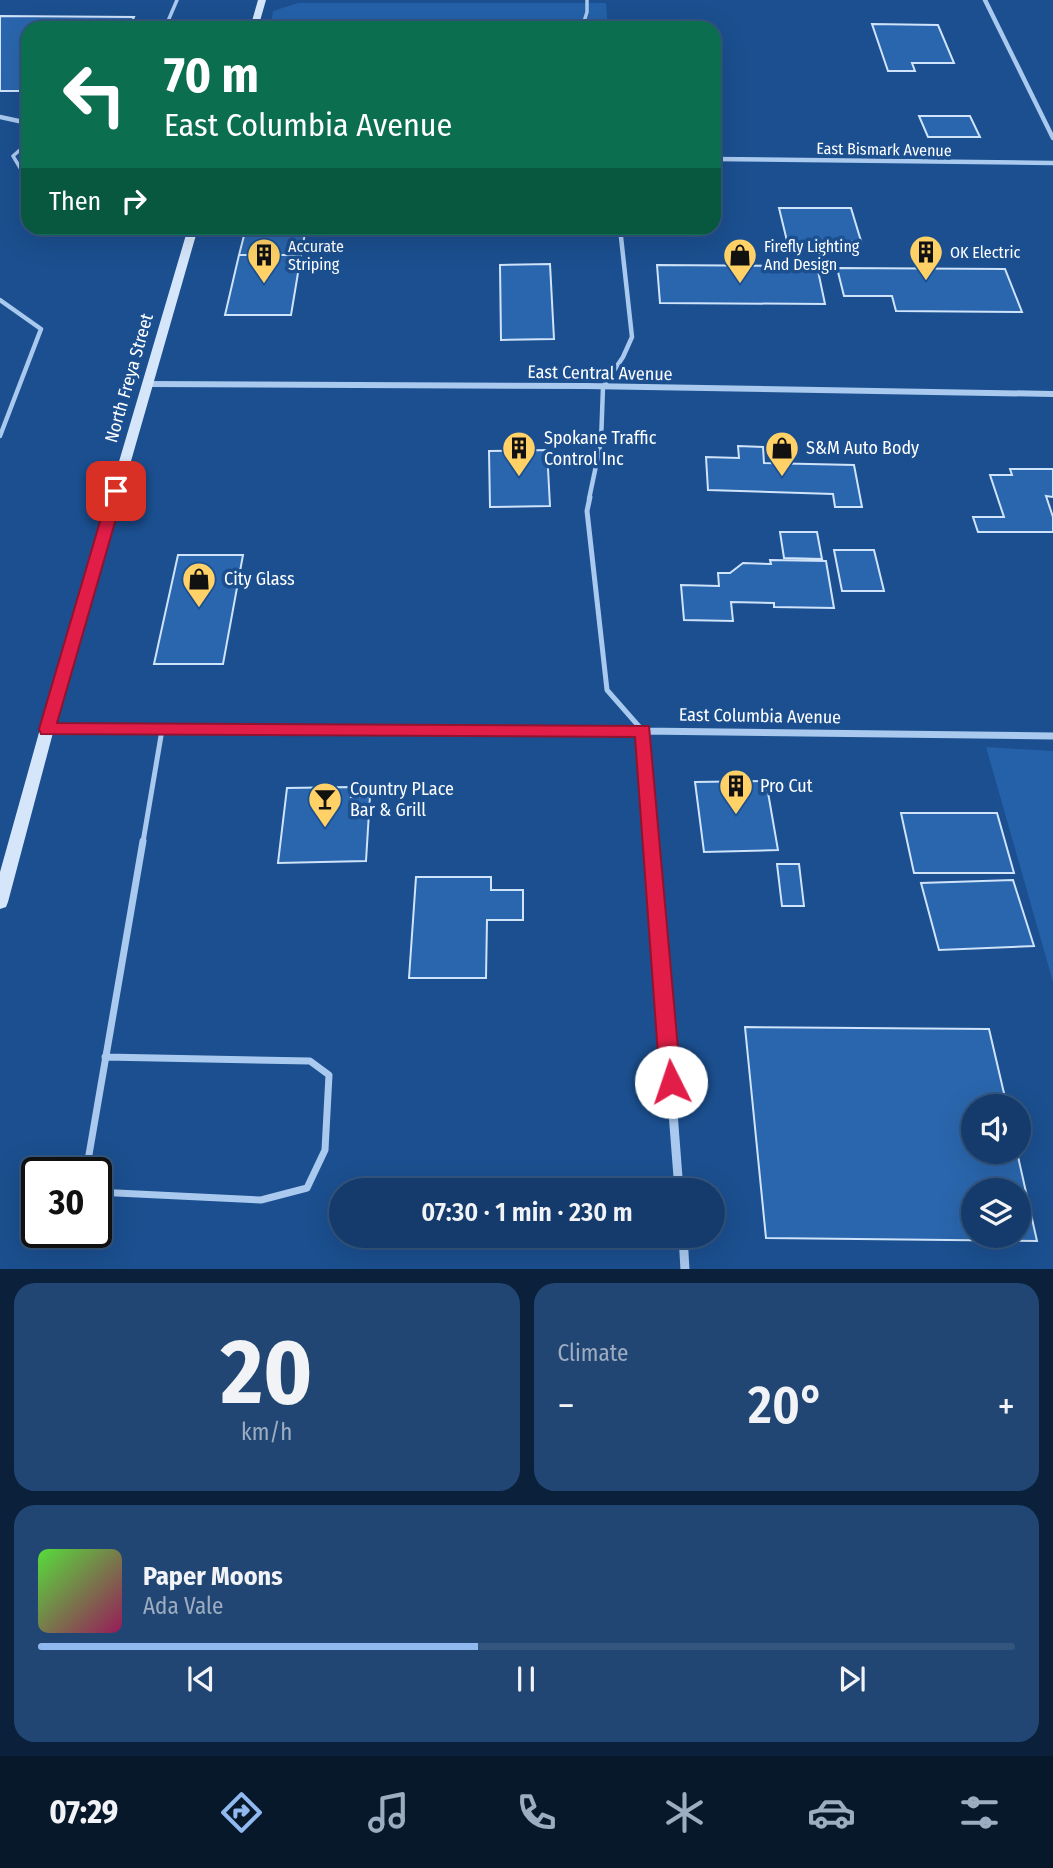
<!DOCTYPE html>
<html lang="en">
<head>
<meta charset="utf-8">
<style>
  :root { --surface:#143b6b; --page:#214673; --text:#f1f3f6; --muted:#9dadc1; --line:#33557e; --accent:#90b9f0 }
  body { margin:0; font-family:"Fira Sans Condensed",sans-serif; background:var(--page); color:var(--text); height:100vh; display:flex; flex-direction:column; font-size:26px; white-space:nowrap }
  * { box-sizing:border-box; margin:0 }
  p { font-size:23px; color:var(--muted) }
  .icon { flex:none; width:38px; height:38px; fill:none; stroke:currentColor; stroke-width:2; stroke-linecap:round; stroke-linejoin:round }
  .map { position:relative; height:1269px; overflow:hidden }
  .details { display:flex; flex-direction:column; gap:14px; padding:14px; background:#0b203b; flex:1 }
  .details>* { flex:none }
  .hud { position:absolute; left:21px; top:21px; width:700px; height:214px; border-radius:21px; box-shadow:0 7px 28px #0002,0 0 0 2px var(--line); background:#0b6e4f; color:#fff; overflow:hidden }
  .buttons { position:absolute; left:961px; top:1094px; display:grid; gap:14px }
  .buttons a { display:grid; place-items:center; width:70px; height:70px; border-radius:50%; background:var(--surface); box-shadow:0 7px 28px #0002,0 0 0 2px var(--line); font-size:35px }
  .speed { position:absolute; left:21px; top:1157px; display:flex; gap:14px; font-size:35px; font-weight:700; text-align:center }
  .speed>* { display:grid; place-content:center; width:91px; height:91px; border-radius:50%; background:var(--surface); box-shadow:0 7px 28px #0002,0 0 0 2px var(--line); line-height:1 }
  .speed .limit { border:4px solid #111; border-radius:10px; background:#fff; color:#111 }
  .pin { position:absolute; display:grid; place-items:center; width:60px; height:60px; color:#fff; margin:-30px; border-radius:14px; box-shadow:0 4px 10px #0006 }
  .me { position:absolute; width:77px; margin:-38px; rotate:356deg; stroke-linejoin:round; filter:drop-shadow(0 0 5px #0008) }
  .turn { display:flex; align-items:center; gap:24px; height:147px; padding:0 28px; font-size:32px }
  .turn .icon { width:91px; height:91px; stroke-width:2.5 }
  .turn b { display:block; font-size:49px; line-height:60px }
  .then { display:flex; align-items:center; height:66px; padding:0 28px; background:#0003; gap:14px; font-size:26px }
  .big { font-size:52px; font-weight:600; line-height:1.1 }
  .details .card { flex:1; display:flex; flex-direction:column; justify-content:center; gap:10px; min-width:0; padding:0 24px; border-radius:21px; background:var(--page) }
  .details .dial { align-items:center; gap:0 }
  .dial b { font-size:91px; line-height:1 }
  .song { display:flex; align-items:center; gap:21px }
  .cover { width:84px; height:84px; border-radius:10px; background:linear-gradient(135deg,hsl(110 70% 55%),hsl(330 70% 35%)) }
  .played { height:7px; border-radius:4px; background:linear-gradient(90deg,var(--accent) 45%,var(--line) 45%) }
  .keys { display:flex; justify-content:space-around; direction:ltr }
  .heat { display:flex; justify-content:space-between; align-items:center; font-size:38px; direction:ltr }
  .details .tiles { flex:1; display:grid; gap:14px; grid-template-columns:1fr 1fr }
  .card:last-child { grid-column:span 2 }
  .trip { position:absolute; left:329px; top:1178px; width:396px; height:70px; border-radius:35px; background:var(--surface); box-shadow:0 7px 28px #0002,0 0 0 2px var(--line); font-weight:600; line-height:70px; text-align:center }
  .dock { display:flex; height:112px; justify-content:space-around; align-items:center; background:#08182b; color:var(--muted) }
  .dock .icon { width:49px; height:49px }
  .dock .on { color:var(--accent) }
  .dock b { font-size:32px; color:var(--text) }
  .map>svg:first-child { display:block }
  .green { fill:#2461a8 }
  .building { fill:#2a66ad; stroke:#cfe3fa; stroke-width:2; fill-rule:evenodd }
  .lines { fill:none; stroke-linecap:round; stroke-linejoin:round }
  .lane-far3 { stroke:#a9c9ee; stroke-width:3.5 }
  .lane-far2 { stroke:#a9c9ee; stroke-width:4.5 }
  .lane-far1 { stroke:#a9c9ee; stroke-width:5 }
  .lane { stroke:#a9c9ee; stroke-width:7 }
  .street-far3 { stroke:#a9c9ee; stroke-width:4.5 }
  .street-far2 { stroke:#a9c9ee; stroke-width:6 }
  .street-far1 { stroke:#a9c9ee; stroke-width:7 }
  .street { stroke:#a9c9ee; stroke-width:9 }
  .secondary { fill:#d6e6fa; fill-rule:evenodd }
  .route { fill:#e11d48; stroke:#92132f; stroke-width:2 }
  .labels { text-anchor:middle; stroke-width:7; stroke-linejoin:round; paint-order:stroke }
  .far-street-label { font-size:16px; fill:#fff; stroke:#1b4f8f }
  .far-poi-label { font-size:16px; fill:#fff; stroke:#1b4f8f; text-anchor:start }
  .street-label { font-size:18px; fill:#fff; stroke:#1b4f8f }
  .poi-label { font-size:18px; fill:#fff; stroke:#1b4f8f; text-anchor:start }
</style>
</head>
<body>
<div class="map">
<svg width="1053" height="1270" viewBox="0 0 1053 1270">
  <rect width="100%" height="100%" fill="#1b4f8f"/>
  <path class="green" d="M298,3H606L608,28H270L273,11Z
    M986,747L1053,751V982Z"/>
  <path class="building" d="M0,16L134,17L129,28H28V91H0Z
    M872,24L938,25L954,63H912L915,71H888Z
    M919,116H970L980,137H928Z
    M779,208H851L861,241H846L848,246H817L816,241H787Z
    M246,228H306L301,255H239Z
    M239,255H301L291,315H225Z
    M550,264L554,339L501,340L500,265Z
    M657,265L817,266L825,304L660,303Z
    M837,268L1005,269L1022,312L896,311L892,296H844Z
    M738,446L763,447L764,463L854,465L862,507H835L833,494L708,490L706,457L739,458Z
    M547,450L550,506L490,507L489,451Z
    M1010,469H1053V497L1046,496L1053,517V532H978L973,517H1004L990,475H1012Z
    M780,532H817L822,559L784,558Z
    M834,550H874L884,591H842Z
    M178,555H243L223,664H154Z
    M770,560L826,561L834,608L774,607V603L731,602L733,621L684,620L681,585L719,586L718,573H730L743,563L771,564Z
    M766,781L778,850L704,852L695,782Z
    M351,787V797L370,796L366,861L278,863L287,788Z
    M901,813H997L1014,873H914Z
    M777,864H799L804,906H782Z
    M416,877H491V890H523V920H487L486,978H409Z
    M1013,880L1034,946L939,950L921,883Z
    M745,1027L989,1029L1007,1106H973V1152H1017L1037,1241L766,1238ZM973,1190H1018V1236H973Z"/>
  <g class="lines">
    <path class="lane-far3" d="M165,28L177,0
      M582,28L587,12V0
      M28,143L13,156L28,181"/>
    <path class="lane-far2" d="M0,300L41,329L0,436
      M589,499L601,442L603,387L623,357L632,337L620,228"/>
    <path class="lane-far1" d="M590,497L587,511L607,690L643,731
      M143,842L162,730"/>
    <path class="lane" d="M86,1172L143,841
      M96,1192L261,1200L307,1188L325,1150L329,1075L310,1061L105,1057"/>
    <path class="street-far3" d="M985,0L1053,138
      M0,117L28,123
      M714,159L1053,163"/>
    <path class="street-far2" d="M147,384L586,386L1053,394"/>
    <path class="street-far1" d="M47,729L643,731L1053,736
      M643,731L652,842"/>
    <path class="street" d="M652,841L679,1190
      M683,1236L685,1270"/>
    <path class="secondary" d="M258,0H266L258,28H250Z
      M188,228H198L54,729L8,902L6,907L0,909V872L40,729Z"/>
  </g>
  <path class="route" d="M116,486L124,491L57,723L649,726L681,1082L678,1089L671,1092L663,1089L660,1082L635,737L41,734L39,729L109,491Z"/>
  <defs>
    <g id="building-pin" transform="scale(1.75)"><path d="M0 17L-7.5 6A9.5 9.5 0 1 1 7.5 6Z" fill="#ffd166" stroke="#1b4f8f"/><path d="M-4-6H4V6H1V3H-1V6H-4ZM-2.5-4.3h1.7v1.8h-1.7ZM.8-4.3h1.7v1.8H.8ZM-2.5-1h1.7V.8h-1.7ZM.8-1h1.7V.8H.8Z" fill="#111"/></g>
    <g id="shop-pin" transform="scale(1.75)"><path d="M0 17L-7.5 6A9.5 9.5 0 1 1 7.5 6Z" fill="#ffd166" stroke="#1b4f8f"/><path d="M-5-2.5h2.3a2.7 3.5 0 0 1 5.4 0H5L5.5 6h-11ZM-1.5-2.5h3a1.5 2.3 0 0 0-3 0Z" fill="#111"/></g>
    <g id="bar-pin" transform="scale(1.75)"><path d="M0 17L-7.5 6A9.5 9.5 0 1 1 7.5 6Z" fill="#ffd166" stroke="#1b4f8f"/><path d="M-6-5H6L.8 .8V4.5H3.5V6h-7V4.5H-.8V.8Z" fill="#111"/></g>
  </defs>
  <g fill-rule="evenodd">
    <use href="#building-pin" x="926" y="252"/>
    <use href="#building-pin" x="264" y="255"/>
    <use href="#shop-pin" x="740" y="255"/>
    <use href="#building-pin" x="519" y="448"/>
    <use href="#shop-pin" x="782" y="448"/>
    <use href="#shop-pin" x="199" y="579"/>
    <use href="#building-pin" x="736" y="786"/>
    <use href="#bar-pin" x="325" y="799"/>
  </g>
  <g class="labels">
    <g class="far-street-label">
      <text transform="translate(884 149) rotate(1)" y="6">East Bismark Avenue</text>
    </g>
    <g class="far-poi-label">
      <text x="288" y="252">Accurate<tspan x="288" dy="18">Striping</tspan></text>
      <text x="764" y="252">Firefly Lighting<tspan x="764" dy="18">And Design</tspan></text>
      <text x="950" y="258">OK Electric</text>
    </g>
    <g class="street-label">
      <text transform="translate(600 373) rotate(1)" y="6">East Central Avenue</text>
      <text transform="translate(129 378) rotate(-74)" y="6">North Freya Street</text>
      <text transform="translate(760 716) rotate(1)" y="6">East Columbia Avenue</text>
    </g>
    <g class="poi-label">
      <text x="544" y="444">Spokane Traffic<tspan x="544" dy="21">Control Inc</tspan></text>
      <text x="806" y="454">S&amp;M Auto Body</text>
      <text x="224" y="585">City Glass</text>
      <text x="760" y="792">Pro Cut</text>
      <text x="350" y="795">Country PLace<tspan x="350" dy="21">Bar &amp; Grill</tspan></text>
    </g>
  </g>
</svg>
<div class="buttons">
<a><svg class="icon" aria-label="sound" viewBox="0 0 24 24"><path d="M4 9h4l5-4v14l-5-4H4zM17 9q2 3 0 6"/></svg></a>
<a><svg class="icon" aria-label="layers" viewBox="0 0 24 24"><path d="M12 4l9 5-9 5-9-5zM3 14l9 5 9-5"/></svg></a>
</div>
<div class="speed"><div class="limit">30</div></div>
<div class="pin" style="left:116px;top:491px;background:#d93025"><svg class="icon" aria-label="arrive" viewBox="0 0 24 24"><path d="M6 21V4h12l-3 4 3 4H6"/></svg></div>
<svg class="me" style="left:671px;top:1082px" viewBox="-20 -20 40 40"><circle r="19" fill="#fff"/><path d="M0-13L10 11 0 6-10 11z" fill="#e11d48"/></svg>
<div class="trip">07:30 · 1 min · 230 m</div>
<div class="hud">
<div class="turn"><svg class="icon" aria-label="left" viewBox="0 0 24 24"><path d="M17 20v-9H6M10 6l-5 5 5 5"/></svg><div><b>70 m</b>East Columbia Avenue</div></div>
<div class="then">Then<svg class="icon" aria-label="right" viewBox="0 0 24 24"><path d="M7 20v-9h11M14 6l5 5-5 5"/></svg></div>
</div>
</div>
<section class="details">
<div class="tiles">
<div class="card dial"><b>20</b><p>km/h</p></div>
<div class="card"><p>Climate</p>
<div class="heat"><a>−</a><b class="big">20°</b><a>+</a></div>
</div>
<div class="card">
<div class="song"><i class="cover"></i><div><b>Paper Moons</b><p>Ada Vale</p></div></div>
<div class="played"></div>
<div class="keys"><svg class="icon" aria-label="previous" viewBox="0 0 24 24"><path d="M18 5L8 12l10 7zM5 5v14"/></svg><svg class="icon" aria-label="pause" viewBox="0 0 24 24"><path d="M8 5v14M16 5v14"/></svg><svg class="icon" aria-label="next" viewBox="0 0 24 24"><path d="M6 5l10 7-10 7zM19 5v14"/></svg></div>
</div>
</div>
</section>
<nav class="dock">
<b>07:29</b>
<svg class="icon on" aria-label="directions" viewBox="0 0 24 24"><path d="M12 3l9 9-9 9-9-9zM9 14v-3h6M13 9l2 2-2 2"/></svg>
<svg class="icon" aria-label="music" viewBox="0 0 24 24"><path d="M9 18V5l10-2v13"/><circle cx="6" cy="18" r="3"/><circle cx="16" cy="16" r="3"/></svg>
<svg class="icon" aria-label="phone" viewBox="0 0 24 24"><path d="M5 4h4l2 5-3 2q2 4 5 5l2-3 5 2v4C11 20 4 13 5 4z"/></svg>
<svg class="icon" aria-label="climate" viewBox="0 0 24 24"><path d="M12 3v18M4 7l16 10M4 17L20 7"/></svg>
<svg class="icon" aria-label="car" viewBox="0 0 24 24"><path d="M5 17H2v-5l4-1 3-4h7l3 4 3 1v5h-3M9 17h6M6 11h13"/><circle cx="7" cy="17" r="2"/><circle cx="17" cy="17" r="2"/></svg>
<svg class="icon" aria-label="filters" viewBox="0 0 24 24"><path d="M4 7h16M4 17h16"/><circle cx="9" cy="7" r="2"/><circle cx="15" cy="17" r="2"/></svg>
</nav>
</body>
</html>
